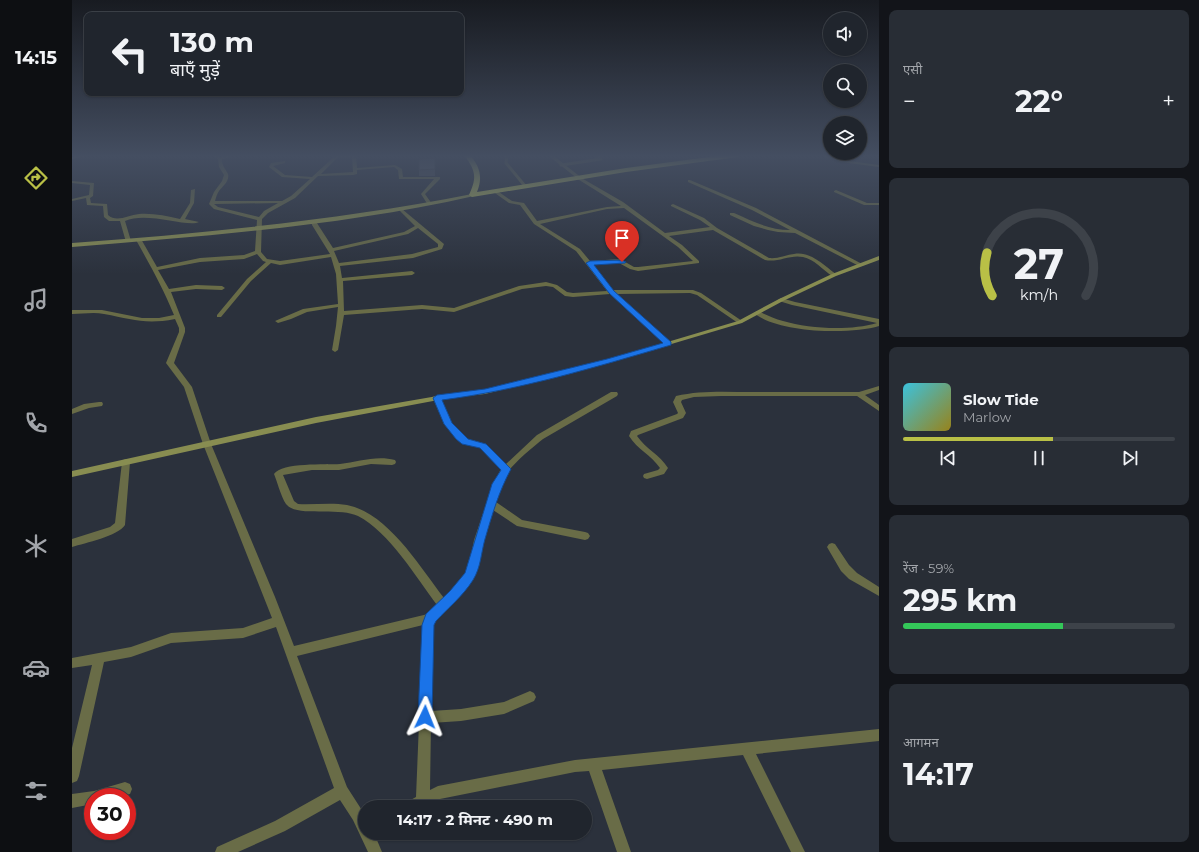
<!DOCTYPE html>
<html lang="hi">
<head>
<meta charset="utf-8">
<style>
  :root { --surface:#20252d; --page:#282d35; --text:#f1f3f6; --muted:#a2a5aa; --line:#3d4249; --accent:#b9c046 }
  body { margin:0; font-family:Montserrat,"Noto Sans Devanagari",sans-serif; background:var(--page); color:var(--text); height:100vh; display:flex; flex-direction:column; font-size:15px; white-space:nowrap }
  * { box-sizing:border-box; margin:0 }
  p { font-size:13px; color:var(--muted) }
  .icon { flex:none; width:22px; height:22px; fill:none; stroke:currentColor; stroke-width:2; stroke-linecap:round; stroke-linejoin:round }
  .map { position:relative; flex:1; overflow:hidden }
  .side { display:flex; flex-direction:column; gap:10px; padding:10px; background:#121419; width:320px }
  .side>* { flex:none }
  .guide { position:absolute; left:12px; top:12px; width:380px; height:84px; border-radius:8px; box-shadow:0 1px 3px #0004,0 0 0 1px var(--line); background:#20252d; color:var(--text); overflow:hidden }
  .buttons { position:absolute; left:751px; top:12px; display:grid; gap:8px }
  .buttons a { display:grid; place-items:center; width:44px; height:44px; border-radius:50%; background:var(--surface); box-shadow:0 1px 3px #0004,0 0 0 1px var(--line); font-size:20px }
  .speed { position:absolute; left:12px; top:788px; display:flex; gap:8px; font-size:20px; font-weight:700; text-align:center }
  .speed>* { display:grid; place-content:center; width:52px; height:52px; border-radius:50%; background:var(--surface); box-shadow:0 1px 3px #0004,0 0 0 1px var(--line); line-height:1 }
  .speed .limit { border:6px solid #d22; background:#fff; color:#111 }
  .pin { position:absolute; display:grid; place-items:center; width:34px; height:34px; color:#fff; margin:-41px -17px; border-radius:50% 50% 50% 0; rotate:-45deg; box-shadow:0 0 4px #0007 }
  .pin .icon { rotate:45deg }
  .me { position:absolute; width:44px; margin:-22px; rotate:2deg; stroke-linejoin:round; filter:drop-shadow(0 0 3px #0008) }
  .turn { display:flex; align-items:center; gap:14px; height:84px; padding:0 20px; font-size:18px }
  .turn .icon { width:52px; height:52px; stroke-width:2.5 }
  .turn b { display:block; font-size:28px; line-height:34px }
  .big { font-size:30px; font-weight:700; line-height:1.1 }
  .side .tile { flex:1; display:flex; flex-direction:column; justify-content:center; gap:6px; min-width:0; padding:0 14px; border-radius:8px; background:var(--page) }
  .side .dial { align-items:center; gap:0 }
  .dial svg { height:104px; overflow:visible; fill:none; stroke:var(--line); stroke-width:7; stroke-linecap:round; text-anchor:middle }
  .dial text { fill:var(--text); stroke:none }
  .song { display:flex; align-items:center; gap:12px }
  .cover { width:48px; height:48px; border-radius:6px; background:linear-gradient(135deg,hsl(190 70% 55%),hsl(50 70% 35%)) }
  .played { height:4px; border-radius:2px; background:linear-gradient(90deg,var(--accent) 55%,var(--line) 55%) }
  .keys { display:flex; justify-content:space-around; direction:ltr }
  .heat { display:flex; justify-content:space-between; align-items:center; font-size:22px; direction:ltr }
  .charge { height:6px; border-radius:3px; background:linear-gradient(90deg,#34c759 59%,var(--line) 0) }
  .trip { position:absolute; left:286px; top:800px; width:234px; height:40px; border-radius:20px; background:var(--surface); box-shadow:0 1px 3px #0004,0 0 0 1px var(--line); font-weight:700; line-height:40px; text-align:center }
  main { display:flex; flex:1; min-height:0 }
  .tabs { display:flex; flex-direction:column; width:72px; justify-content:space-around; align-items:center; background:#0d0f12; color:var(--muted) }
  .tabs .icon { width:28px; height:28px }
  .tabs .on { color:var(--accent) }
  .tabs b { font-size:18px; color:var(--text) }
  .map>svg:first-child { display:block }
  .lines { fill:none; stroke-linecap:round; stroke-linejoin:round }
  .lane { stroke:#696c47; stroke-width:3 }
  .street { fill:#696c47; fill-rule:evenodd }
  .secondary { fill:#888d51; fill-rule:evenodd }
  .highway { fill:#b6bd5c; fill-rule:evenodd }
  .wall { fill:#4b505a }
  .building { fill:#575d69; stroke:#3d414a }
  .route { fill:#1a73e8; stroke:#114b97 }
</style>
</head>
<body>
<main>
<nav class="tabs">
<b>14:15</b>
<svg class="icon on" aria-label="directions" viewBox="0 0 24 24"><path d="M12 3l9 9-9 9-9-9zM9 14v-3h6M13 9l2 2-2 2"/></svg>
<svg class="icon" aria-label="music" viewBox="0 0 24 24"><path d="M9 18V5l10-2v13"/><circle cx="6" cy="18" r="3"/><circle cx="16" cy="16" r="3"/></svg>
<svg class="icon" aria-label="phone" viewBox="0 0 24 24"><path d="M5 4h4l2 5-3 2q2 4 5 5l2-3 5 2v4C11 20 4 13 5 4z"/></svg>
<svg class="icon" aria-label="climate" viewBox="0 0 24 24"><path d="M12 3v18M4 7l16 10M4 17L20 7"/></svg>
<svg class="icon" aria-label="car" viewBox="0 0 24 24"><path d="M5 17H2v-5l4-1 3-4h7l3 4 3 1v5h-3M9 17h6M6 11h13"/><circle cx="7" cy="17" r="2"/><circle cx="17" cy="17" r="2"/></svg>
<svg class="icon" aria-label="filters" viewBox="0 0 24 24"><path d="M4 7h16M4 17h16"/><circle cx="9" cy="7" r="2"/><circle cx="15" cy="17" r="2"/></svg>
</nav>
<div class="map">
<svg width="807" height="852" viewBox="0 0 807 852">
  <rect width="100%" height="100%" fill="#2b313c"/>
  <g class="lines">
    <path class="lane" d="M435,155L434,163L453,186
      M478,155L506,177
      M489,165L529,159L525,155"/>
    <path class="street" d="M139,155C143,155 145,156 148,157C152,157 156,155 160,157L150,159C150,166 153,168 156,174C158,181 150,187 147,191C145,194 144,197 143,201H210L219,196L238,179L210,177L197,167L199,163L213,161V163L201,166L213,175L240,177L264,155H288L284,156L285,168L323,165L330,169L331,177H368V179L353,194L360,204L358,205H356L349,194L362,179H327L326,170L322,167L285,170V174L281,175L246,176L223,198L196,213L190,219L189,252L195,259L208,261L258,254L240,225L239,220H243L261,248L332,232L343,226L328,211V210L330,209L372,244L370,249L341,258L268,266L270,278L340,271L343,273L340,275L271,281L272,311L350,305L382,308L447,286L474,282L485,285L495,292L501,293L535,291L504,251L462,224L448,205L437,203L420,191L424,190L440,201L452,203L465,221L535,207L549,206L504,178V176H506L551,202L593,233L638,227L628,220L599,206V205L601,204L632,218L645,228L697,258C706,259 713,255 722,254C739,251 751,265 764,274V276H760C751,270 742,259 731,257C718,254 706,263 693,260L641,230L597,236L610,245L627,261V263L566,271L558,269L547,263L520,265L541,290H621L629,293L670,321V323H666L625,295L618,293L544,294L598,343L599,344L596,346L594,345L538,294L501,297L493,296L481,287L474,286L450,289L382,312L350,309L272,315L266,350L263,352L260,350L264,326L266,307L235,312L219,319L206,323L203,321L231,309L266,304L264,274L259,257L208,265L199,263L179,281L149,317H145V315L175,279L194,262L191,261L185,254L172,259L128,262L86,270L97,289L124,285L150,286L153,288L150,290L124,289L99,292L113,328V332L102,363L120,387L139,444L203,597L222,646L356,614L365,605C344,577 317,532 286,516C268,507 225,517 215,505C210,500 205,481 202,474C210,462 254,465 268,464C286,462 304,455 323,460L324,462L323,464L320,465L299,464L267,470H240L211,475L222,501L226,504C242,505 259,502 275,505C316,513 348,567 372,598L393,574L397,566L402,540L421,484L429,469L408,448L390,443L384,438L372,424L361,398L362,396H368L380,423L390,434L396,439L414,444L434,464L465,435L539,392H545L546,394L545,396L471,439C461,447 440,464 434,475C429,483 427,493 424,502L450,520L513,532L516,533L518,536L516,539L513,540L445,526L421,510L412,540L407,566L401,580L376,609L363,621L361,625L359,711L389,709L432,702L458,691L462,693L464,697L462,701L432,714L389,721L359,723L358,790L366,786L503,760L807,729V741L684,754L733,852H719L671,755L530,770L559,852H545L517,771L503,772L368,799L354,807H333L335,802L344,797L351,625L225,656L275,787L293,815V833H302L310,852H296L281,820L268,800L213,831L166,852H143L145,847L203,821L262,788L204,627L171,638L99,643L59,657L32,662L7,776L5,781L0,783V748L20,665L0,668V658L59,647L99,633L171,628L200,618L131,444L112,387L94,363L107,332V328L103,319C73,325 60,319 32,314C22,312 10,314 0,314V310H30L70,318H87L102,315C91,288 78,265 64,240L65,239H69L85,267L128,258L172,255L183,251L185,220L142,209L137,204L142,192L150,181L152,175L147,167L146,159ZM280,157L281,172L249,174L265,158ZM206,203L192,211L187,217L146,207L142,204ZM552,208L606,247L621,261L566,267H562L548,259L518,261L508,249L468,224L535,209ZM346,228L366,244V247L340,254L267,263L262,251L336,234Z
      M748,155H754L770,160L807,165V167L769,162Z
      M618,180L684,208L792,265L787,266L723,233L706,232L696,230L682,226L658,215V213H662C680,221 697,230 718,230L680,210L616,182V180Z
      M0,181L22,183L21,196L18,198L19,203L35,204L36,215C45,223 56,215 67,214C81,213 94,216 108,219L118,203L119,190L123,189L122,203L113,219L127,222C116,228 75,211 53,221L59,241L54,242L48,221H37L32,217L31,206L15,205L14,198L0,201V199L17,195L18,185L0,183Z
      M764,190L795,203H807V205H792L762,192V191Z
      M709,298L723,302L807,319V326C778,335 706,333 682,313L685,311C694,314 702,319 711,321C738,329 778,331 805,323L720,305L707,301L706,300Z
      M807,386V390L793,395L807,405V411L785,396H649L622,397L610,400L609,402L614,413L611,418L566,435L565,436C574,449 588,455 596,468L592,474L575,479L572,478L571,476L572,474L586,470L588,468C579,455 565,449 557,436L559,431L605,414L606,413L601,402L604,396C629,390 656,392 681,392C716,392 752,392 787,392Z
      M27,402H30L31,404L30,406L17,408L0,414V409L12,404Z
      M54,459L57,460L58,462L53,525C46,536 13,543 0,547V539L38,527L43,523L50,462L51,460Z
      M760,543L763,544L777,565L785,573L807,587V596L777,579L769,571L755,547L757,544Z
      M53,782L58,784L60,789L58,794L48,797H21V804L0,808V794L22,791Z"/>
    <path class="secondary" d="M9,155H18L0,159V157Z
      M400,194H402V196C270,226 134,236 0,247V243C134,233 268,220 400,194Z
      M807,256V260L764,276L711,301L670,323L539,362L413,394L377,398L244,423L0,477V471L244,417L377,394L413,390L535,360L666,321L707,299L760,274Z"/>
    <path class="highway" d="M392,155H398C408,167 411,177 405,192L554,168L652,155H669L666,157L554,172L400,197L397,195C405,177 404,171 392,155Z"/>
  </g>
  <path class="wall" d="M363,158V176H347V170Z"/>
  <path class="building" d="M363,158V169L347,170V160Z"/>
  <linearGradient id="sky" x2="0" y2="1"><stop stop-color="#181b21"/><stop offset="0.57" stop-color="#444e61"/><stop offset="1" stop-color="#444e61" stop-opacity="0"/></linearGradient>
  <rect width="807" height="274" fill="url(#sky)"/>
  <path class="route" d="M550,260L554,262L553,263L522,265L542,291L599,342V345C524,367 448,390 370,400L380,423L396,439L414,444L439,469C427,491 420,515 413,539C409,553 409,567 401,580C391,596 376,608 364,621L362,625L360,717L358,722L353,724L348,722L346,717L350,625L354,614L378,591L393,573L420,484L429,470L408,448L390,444L384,439L372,424L361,398L365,395L413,389L535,359L591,343L537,293L514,263L518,261Z"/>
</svg>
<div class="buttons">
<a><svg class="icon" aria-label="sound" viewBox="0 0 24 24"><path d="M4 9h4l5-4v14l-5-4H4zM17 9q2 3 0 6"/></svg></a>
<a><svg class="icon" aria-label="search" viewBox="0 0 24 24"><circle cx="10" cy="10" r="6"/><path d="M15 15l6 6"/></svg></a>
<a><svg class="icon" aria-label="layers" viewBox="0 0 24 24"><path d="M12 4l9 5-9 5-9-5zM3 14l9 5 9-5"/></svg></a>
</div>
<div class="speed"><div class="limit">30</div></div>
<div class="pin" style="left:550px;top:262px;background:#d93025"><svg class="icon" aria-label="arrive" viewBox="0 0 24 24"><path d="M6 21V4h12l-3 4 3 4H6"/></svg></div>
<svg class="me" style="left:353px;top:717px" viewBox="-20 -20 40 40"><path d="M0-17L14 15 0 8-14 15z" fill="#1a73e8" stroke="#fff" stroke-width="4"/></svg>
<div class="trip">14:17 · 2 मिनट · 490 m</div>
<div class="guide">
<div class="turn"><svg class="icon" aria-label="left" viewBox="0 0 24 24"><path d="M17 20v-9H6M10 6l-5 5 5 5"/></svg><div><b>130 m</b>बाएँ मुड़ें</div></div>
</div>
</div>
<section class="side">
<div class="tile"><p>एसी</p>
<div class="heat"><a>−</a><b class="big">22°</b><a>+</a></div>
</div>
<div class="tile dial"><svg viewBox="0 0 100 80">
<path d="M14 69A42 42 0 1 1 86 69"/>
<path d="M14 69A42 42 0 0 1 10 36" stroke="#b9c046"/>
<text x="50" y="56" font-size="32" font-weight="700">27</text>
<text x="50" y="72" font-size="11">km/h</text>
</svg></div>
<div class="tile">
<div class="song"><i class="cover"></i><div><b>Slow Tide</b><p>Marlow</p></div></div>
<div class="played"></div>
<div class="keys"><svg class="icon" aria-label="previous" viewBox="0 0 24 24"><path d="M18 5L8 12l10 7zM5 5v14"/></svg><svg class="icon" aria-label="pause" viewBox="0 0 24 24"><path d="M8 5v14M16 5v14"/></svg><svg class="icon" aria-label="next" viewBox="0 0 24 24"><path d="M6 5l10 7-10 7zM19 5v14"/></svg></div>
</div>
<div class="tile"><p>रेंज · 59%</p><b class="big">295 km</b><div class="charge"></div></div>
<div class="tile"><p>आगमन</p><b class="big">14:17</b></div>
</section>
</main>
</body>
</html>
